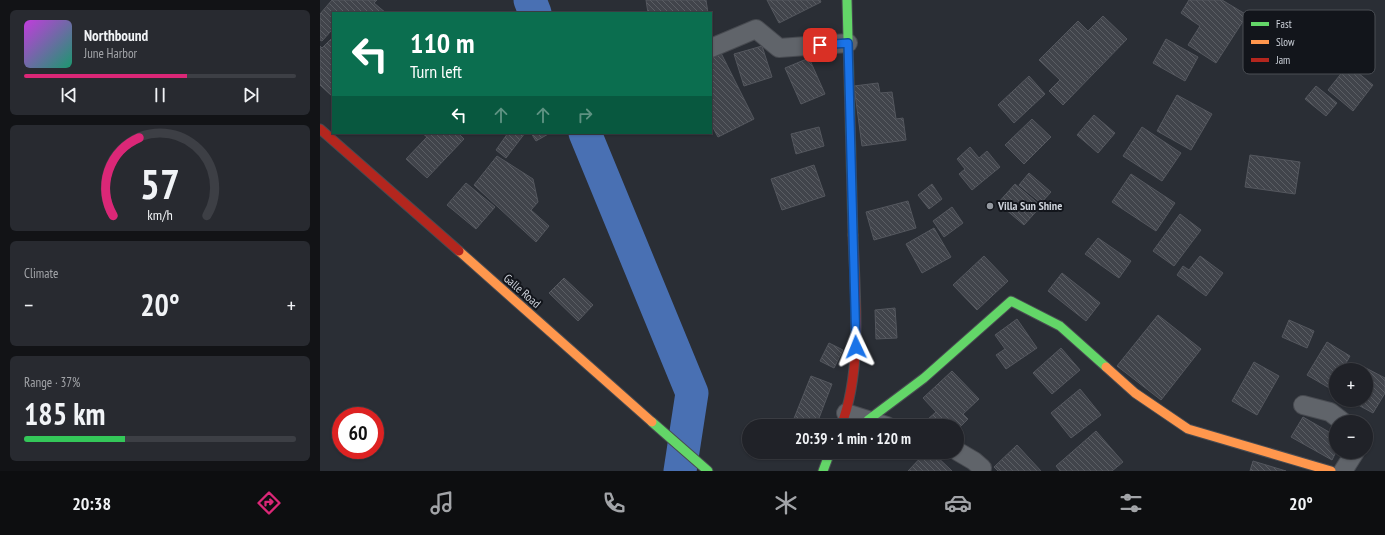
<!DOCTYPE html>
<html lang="en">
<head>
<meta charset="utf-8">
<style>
  :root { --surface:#202228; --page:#282a30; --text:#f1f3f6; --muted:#a2a4a8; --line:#3d3f45; --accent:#db2777 }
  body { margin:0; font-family:"PT Sans Narrow",sans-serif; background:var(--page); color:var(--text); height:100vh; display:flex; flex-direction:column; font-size:15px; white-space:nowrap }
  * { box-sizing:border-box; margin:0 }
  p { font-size:13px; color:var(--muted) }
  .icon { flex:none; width:22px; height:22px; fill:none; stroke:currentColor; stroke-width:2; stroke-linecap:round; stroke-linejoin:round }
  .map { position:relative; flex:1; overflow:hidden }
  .panel { display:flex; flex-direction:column; gap:10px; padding:10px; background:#121316; width:320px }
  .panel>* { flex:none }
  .top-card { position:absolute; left:12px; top:12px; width:380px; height:122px; border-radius:0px; box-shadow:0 1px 3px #0004,0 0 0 1px var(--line); background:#0b6e4f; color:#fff; overflow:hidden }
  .buttons { position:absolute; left:1009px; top:363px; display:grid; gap:8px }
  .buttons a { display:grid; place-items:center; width:44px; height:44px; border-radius:50%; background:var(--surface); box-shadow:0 1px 3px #0004,0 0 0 1px var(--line); font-size:20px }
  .speed { position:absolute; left:12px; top:407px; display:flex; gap:8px; font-size:20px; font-weight:700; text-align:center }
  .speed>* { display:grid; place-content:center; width:52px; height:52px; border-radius:50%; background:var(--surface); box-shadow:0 1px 3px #0004,0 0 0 1px var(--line); line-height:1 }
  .speed .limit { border:6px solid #d22; background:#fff; color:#111 }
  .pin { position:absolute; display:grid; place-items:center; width:34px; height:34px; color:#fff; margin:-17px; border-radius:8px; box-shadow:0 2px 6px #0006 }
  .me { position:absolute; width:44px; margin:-22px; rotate:358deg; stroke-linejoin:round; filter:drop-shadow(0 0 3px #0008) }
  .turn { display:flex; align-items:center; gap:14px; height:84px; padding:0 12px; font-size:18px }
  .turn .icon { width:52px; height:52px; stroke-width:2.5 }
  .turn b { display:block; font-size:28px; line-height:34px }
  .lanes { display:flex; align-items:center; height:38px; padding:0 12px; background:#0003; justify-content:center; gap:20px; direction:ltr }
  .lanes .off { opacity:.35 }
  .big { font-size:30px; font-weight:700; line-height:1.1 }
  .panel .tile { flex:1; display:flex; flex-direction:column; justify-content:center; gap:6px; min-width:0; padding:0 14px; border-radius:6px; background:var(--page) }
  .panel .dial { align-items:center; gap:0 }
  .dial svg { height:104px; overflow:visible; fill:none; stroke:var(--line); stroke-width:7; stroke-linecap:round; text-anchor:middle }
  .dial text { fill:var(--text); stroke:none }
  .song { display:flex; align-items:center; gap:12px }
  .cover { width:48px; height:48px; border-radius:6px; background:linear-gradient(135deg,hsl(290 70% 55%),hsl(160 70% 35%)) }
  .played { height:4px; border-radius:2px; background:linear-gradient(90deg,var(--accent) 60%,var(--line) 60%) }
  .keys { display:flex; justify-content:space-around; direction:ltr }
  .heat { display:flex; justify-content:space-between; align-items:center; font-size:22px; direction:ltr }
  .charge { height:6px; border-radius:3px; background:linear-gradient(90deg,#34c759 37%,var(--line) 0) }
  .trip { position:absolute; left:422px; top:419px; width:222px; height:40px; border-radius:20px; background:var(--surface); box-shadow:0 1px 3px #0004,0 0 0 1px var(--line); font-weight:700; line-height:40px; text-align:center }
  .menu { display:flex; height:64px; justify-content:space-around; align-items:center; background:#0d0e10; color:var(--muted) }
  .menu .icon { width:28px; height:28px }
  .menu .current { color:var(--accent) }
  .menu b { font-size:18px; color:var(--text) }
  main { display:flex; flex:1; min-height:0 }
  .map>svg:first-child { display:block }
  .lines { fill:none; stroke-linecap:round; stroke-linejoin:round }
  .river { stroke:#4970b3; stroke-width:33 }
  .building { fill:url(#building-back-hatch); stroke:#54575e }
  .street-casing { stroke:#484b51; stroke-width:20 }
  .fast-casing { stroke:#484b51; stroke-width:11 }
  .slow-casing { stroke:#484b51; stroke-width:11 }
  .jam-casing { stroke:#484b51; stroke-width:11 }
  .street { stroke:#60646a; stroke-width:18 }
  .fast { stroke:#63d668; stroke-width:9 }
  .slow { stroke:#ff974d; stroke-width:9 }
  .jam { stroke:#b3261e; stroke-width:9 }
  .route-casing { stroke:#114b97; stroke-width:10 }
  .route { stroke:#1a73e8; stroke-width:7 }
  .poi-dot { fill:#9499a0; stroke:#12151b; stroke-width:1.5 }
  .labels { text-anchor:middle; stroke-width:4; stroke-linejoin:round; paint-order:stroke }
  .poi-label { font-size:12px; font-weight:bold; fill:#cdd2da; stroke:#12151b; text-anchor:start }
  .street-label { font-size:12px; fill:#cdd2da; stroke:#12151b }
  .key { fill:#12151b; stroke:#4a4e54; stroke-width:1 }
  .key-label { font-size:11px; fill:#cdd2da }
</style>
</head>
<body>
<main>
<section class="panel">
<div class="tile">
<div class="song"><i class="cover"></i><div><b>Northbound</b><p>June Harbor</p></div></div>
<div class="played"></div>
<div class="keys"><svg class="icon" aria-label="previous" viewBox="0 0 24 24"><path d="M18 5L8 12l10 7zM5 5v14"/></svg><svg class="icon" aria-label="pause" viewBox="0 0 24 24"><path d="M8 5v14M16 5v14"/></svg><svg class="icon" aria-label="next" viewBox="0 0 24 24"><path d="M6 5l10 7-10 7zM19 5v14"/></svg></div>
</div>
<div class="tile dial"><svg viewBox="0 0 100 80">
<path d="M14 69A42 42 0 1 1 86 69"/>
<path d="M14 69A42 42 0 0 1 34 9" stroke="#db2777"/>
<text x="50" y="56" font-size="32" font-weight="700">57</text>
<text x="50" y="72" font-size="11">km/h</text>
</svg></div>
<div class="tile"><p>Climate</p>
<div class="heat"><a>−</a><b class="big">20°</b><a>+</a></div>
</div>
<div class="tile"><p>Range · 37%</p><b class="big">185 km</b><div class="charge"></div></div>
</section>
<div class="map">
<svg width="1065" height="471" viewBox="0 0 1065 471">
  <defs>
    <pattern id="building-back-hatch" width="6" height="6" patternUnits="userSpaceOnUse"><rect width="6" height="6" fill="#41444b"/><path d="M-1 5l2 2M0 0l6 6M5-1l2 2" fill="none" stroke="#5b5e64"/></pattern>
  </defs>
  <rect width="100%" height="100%" fill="#2a2e35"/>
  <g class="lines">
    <path class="river" d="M210,0L215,13
      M265,133L372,393L360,471"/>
  </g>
  <path class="building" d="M12,0H57L54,3L66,13H13V32L11,31L2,41L0,40V14Z
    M326,0H386L388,13H328Z
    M447,0H500L501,2L459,23Z
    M869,0H902L927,15L896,63L868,45L880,26L861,13Z
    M783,16L807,39L743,105L729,91L740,80L719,60L758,21L768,31Z
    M13,37V97L0,85V46L2,48Z
    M846,39L878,57L865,81L833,63Z
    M442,46L452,77L424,86L414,54Z
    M401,53L434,119L398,137L391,124V58Z
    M489,58L505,94L481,104L465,68Z
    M1028,65L1053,85L1033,111L1008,90Z
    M709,76L725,94L694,123L678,105Z
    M558,83L560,93L572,92L576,119L583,118L586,140L542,146L534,86Z
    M996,86L1017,103L1006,116L985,99Z
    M857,95L892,114L871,150L837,131Z
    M774,115L795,133L778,153L757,135Z
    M712,119L731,137L704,164L685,145Z
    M499,127L504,146L476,154L471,134Z
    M822,127L861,153L842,181L803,156Z
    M102,133H138L144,139L107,178L86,159L107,137Z
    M188,133H205L186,158L176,150Z
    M211,133H230L216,141Z
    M650,147L659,158L667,151L680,167L652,190L639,174L645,169L637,159Z
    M930,155L980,162L975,194L925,187Z
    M177,156L213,179L218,202L211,210L229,226L216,242L154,185Z
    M494,165L505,196L462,210L451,179Z
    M709,173L731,192L721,203L699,185Z
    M811,174L855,203L836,231L792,202Z
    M146,183L175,207L156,229L127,205Z
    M612,184L622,199L609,209L598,195Z
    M695,184L721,206L704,225L678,203Z
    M588,201L596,228L554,240L546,212Z
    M632,207L643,223L624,237L613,221Z
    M860,214L881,230L854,266L833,251Z
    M614,228L631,257L602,273L586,244Z
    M778,238L811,261L799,278L765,254Z
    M664,256L688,281L657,310L633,285Z
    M880,256L903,273L886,296L857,275L863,266L869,270Z
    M742,273L780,303L766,321L728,291Z
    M244,278L273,305L258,321L229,293Z
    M575,308L577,338L556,339L555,310Z
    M838,315L881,349L841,400L797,366Z
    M697,319L717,348L686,369L676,355L685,349L675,335Z
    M969,320L994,331L987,348L962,337Z
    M1007,342L1030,356L1022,370H1016V380L1011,389L987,375Z
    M509,343L523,350L514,368L500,361Z
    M741,348L760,370L732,394L713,373Z
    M934,362L959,376L937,415L912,401Z
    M1044,367L1065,378V393L1053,413L1029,400H1046V370H1042Z
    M632,371L659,399L643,414L648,419L637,430V426H613L607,420L616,412L603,398Z
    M491,376L512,384L496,426H471Z
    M760,389L781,415L751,438L731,413Z
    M983,417L1016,436V452L1012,460L971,437Z
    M776,431L803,462L792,471H740L736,466Z
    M697,445L721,471H678L674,467Z
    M606,452H612L632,471H588Z
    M933,461L966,471H930Z"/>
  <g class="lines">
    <g class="street-casing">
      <path id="street" d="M391,48L436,29L459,48L528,43
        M983,405L1010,412L1023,422
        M526,413L567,426
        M637,451L654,461L662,468
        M1023,471L1035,452"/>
    </g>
    <g class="fast-casing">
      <path id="fast" d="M527,0L533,235
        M548,420L604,378L691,301L740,326L786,367
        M332,422L388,471
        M503,471L510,452"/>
    </g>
    <g class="slow-casing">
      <path id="slow" d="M139,251L332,422
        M786,367L815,393L868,429L1011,471"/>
    </g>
    <g class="jam-casing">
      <path id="jam" d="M0,129L139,251
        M521,426C543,370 535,294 533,235"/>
    </g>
    <use href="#street" class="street"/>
    <use href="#fast" class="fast"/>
    <use href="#slow" class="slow"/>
    <use href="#jam" class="jam"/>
  </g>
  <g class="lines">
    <g class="route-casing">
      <path id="route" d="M500,45L528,43L536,347"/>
    </g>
    <use href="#route" class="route"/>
  </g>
  <circle class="poi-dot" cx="670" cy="206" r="4"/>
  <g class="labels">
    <g class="poi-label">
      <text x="678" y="210">Villa Sun Shine</text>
    </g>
    <g class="street-label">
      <text transform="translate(202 291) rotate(41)" y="4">Galle Road</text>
    </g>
  </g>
  <rect x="923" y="10" width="132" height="64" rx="6" class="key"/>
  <rect x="931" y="22" width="18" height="4" fill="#63d668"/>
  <rect x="931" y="40" width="18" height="4" fill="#ff974d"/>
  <rect x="931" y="58" width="18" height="4" fill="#b3261e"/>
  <g class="key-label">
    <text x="956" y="28">Fast</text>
    <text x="956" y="46">Slow</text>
    <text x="956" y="64">Jam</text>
  </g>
</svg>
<div class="buttons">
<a>+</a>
<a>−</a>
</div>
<div class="speed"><div class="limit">60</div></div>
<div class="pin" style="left:500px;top:45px;background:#d93025"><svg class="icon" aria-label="arrive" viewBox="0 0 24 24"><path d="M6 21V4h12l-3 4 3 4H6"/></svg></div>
<svg class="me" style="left:536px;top:347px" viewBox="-20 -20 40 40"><path d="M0-17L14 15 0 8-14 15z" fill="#1a73e8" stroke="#fff" stroke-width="4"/></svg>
<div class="trip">20:39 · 1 min · 120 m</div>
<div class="top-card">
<div class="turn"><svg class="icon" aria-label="left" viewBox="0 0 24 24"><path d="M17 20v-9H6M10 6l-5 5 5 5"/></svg><div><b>110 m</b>Turn left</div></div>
<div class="lanes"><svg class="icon" aria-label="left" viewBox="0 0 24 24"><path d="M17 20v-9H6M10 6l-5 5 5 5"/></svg><svg class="icon off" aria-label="ahead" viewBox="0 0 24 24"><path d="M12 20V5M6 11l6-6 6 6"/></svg><svg class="icon off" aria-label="ahead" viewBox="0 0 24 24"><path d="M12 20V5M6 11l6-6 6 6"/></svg><svg class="icon off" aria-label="right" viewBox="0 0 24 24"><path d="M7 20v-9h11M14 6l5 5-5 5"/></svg></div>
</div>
</div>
</main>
<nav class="menu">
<b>20:38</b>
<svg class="icon current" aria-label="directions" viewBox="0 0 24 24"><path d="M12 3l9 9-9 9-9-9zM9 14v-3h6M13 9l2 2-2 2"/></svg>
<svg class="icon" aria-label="music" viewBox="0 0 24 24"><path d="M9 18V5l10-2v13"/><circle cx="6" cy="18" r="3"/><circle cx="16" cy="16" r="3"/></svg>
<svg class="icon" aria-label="phone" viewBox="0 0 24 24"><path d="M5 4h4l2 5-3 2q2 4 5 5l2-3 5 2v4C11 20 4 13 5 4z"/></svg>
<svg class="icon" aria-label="climate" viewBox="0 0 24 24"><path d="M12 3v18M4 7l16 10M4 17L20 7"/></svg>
<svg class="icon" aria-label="car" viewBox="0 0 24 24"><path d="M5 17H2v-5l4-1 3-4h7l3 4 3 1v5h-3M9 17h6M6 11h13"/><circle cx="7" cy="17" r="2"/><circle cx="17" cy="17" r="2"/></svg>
<svg class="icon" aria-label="filters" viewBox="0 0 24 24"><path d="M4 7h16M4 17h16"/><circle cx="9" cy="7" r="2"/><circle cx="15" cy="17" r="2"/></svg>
<b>20°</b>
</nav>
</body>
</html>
